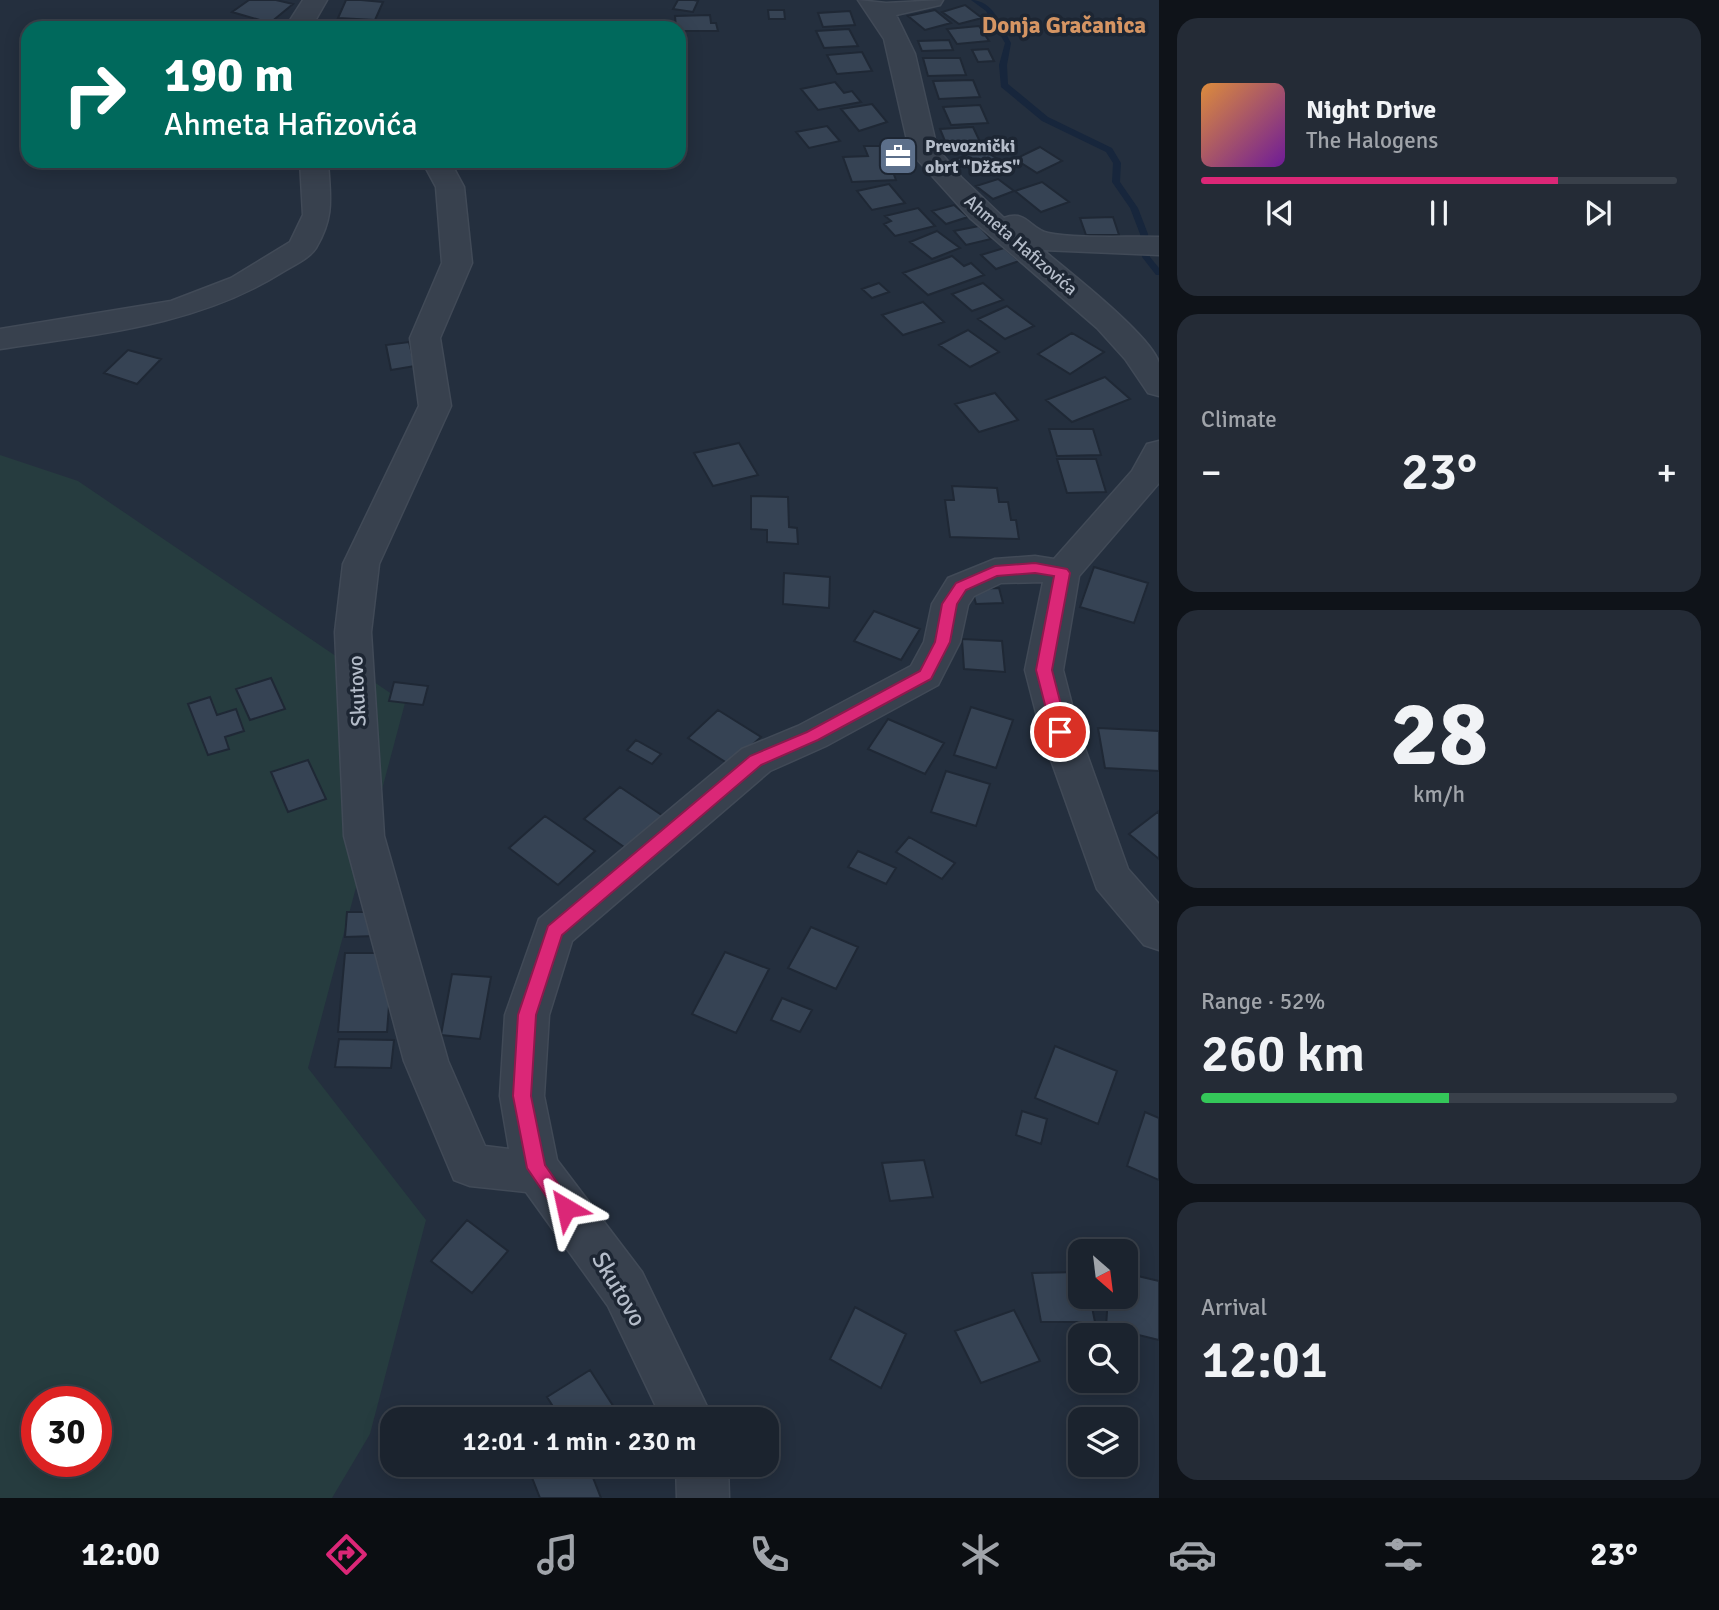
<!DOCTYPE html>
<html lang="en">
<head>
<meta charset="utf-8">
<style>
  :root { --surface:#1b232e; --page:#242b36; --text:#f1f3f6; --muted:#a0a4aa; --line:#39404a; --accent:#db2777 }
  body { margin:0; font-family:Signika,sans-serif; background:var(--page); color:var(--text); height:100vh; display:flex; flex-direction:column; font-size:26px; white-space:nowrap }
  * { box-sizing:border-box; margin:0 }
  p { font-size:23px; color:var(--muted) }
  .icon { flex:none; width:38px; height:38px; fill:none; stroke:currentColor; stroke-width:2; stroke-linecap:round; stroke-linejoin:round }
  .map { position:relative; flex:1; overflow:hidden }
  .sheet { display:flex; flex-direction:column; gap:18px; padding:18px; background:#0f1319; width:560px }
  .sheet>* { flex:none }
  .banner { position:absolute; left:21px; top:21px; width:665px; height:147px; border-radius:21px; box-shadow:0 4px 18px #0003,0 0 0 2px var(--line); background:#00695c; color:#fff; overflow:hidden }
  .needle { width:46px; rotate:152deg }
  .controls { position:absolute; left:1068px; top:1239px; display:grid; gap:14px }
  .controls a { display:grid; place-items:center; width:70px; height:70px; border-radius:14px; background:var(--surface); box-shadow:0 4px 18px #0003,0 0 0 2px var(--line); font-size:35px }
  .speed { position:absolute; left:21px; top:1386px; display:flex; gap:14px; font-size:35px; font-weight:700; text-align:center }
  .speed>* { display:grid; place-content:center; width:91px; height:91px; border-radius:50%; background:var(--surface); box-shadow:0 4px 18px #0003,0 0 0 2px var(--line); line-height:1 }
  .speed .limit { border:10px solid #d22; background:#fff; color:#111 }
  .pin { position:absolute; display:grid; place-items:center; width:60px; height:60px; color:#fff; margin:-30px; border:4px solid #fff; border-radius:50%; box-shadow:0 2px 7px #0007 }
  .me { position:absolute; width:77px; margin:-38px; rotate:324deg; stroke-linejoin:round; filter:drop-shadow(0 0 5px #0008) }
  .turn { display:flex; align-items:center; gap:24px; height:147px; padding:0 28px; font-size:32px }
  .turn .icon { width:91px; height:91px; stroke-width:2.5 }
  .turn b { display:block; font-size:49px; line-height:60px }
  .big { font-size:52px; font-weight:600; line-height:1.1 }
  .sheet .tile { flex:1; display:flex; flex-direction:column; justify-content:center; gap:10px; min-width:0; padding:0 24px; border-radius:21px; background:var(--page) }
  .sheet .dial { align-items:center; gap:0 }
  .dial b { font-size:91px; line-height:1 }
  .song { display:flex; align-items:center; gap:21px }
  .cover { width:84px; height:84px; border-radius:10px; background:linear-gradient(135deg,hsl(30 70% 55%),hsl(280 70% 35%)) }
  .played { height:7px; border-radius:4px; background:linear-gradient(90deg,var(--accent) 75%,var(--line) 75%) }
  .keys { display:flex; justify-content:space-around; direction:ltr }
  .heat { display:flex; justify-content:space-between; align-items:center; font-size:38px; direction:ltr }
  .charge { height:10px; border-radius:5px; background:linear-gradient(90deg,#34c759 52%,var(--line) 0) }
  .trip { position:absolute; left:380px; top:1407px; width:399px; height:70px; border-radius:21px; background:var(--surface); box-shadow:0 4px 18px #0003,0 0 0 2px var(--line); font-weight:600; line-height:70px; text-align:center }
  .tabs { display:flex; height:112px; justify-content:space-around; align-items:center; background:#0b0e12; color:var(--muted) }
  .tabs .icon { width:49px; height:49px }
  .tabs .active { color:var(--accent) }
  .tabs b { font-size:32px; color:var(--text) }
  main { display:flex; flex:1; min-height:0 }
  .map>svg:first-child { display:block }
  .green { fill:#263c3f; fill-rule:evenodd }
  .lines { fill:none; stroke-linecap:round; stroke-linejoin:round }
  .stream { fill:#17263c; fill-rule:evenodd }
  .building { fill:#364354; stroke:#1f2835; stroke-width:2 }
  .minor-casing { stroke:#414a57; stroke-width:3 }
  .minor { fill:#38414e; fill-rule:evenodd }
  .route { fill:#db2777; stroke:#8e194d; stroke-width:2 }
  .labels { text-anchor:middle; stroke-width:7; stroke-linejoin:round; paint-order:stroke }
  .far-poi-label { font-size:18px; font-weight:bold; fill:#b4bcc9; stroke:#1d2633; text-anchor:start }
  .far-street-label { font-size:18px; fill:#b4bcc9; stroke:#1d2633 }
  .street-label { font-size:21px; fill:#b4bcc9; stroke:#1d2633 }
  .far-district-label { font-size:23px; font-weight:bold; fill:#d59563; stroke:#1d2633 }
  .near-street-label { font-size:24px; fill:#b4bcc9; stroke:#1d2633 }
</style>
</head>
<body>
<main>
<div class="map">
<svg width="1159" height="1498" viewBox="0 0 1159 1498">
  <rect width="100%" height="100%" fill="#242f3e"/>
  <path class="green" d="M0,455L78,481L405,703L308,1068L426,1220L370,1434L332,1498H0ZM37,1402H96V1461H37Z"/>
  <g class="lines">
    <path class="stream" d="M971,0C993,0 1002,26 1011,43L1007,65L1008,84L1048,117L1112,148L1121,163L1120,182L1138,208L1148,234L1150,257L1159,268V275H1156L1142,257L1140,234L1130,208L1112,182L1113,163L1106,152L1042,121L1001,87L999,65L1005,43L986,11Z"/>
  </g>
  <path class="building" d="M249,0H276L293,4L270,23L232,12Z
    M346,0H361L383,2L375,20L338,18Z
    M678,0H694L698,1L693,12L673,9Z
    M965,5L982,18L959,24L942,12Z
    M768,10H784L785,19H769Z
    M935,10L951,23L925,30L908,16Z
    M850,11L855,25L823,27L818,13Z
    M710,15L711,23H716L718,31H679L676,28L675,16Z
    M979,26L989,41L957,44L947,29Z
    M849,29L858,46L824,48L816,31Z
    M949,40L953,50L922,51L918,41Z
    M988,49L994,61L978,62L972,50Z
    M862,52L872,71L837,74L827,55Z
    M923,58H960L966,75L928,76Z
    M973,80L980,97L939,99L933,81Z
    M835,82L844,93L852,91L861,102L818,110L801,89Z
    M872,104L887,122L859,131L841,109Z
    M980,105L988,123L951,125L943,107Z
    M827,126L840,141L809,148L796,132Z
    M973,127L981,144L947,146L940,129Z
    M864,146H883L896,180L852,182L843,157L868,156Z
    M1040,147L1062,161L1037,173L1015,159Z
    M982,149L1004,163L978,174L956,159Z
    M998,179L1014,191L993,199L976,186Z
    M1042,182L1069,202L1041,212L1015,191Z
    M889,184L905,203L872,210L857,191Z
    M954,205L968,217L946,224L932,211Z
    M918,208L935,226L895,236L884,224L891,221L885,216Z
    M1113,217L1119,235H1086L1080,218Z
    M979,226L991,239L966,245L954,231Z
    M937,231L960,248L932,259L910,242Z
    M1004,248L1019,261L996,269L981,255Z
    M952,256L964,266L971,263L984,275L928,295L903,273Z
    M879,283L889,292L872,298L862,289Z
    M983,283L1003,300L972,311L952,294Z
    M923,302L944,322L903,335L882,315Z
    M1007,306L1034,326L1005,339L978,319Z
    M968,330L999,352L970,367L939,345Z
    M1072,333L1104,352L1070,374L1038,354Z
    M409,342L415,366L391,370L386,345Z
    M128,350L161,359L137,384L104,373Z
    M1105,377L1130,399L1072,422L1046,400Z
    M995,393L1018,420L979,432L955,404Z
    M1049,429H1093L1101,455L1057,456Z
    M739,443L758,475L713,486L694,453Z
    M1057,459H1096L1106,492L1067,493Z
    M952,486L997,488L999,502H1008L1011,520H1016L1019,539L950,537L945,500H954Z
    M751,496L788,497L789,527L797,528L798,544L767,542V530L751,529Z
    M1094,567L1148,583L1134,623L1080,607Z
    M784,573L830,577L829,608L783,604Z
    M999,588L1003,603L976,604L972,589Z
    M874,611L920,629L901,660L854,641Z
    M962,639L1002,641L1005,672L964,669Z
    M271,678L285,709L250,720L236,689Z
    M394,682L428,686L423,705L389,701Z
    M210,697L217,715L236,709L244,731L225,737L229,749L208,755L188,704Z
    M971,707L1013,720L996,768L954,755Z
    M718,710L761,737L730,765L688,738Z
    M888,719L944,743L925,774L868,749Z
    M1098,728L1159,731V771L1105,768Z
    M636,740L661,754L652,764L627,750Z
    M308,760L326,799L288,812L271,772Z
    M946,771L990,784L976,826L931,812Z
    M620,787L663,816L627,849L584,819Z
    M1159,811V859L1129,834Z
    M545,816L595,851L558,885L509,848Z
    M909,837L955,863L942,879L896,852Z
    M858,851L896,868L886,884L848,867Z
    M347,912H377L375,936L345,937Z
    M811,927L858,947L836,989L788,968Z
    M725,952L769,969L736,1033L692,1014Z
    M345,953H393L387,1032H338Z
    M452,974L491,977L480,1039L441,1035Z
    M782,998L812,1010L800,1032L771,1020Z
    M339,1039L394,1040L391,1068L335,1067Z
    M1055,1046L1117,1071L1098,1124L1035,1098Z
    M1022,1111L1047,1119L1041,1144L1016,1135Z
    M1145,1112L1159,1118V1180L1127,1166Z
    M924,1160L933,1197L890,1201L882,1163Z
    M467,1220L508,1251L472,1293L431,1261Z
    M1080,1272V1297H1090L1095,1322H1041L1032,1273Z
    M1125,1273L1159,1281V1340L1106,1327L1108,1297H1125Z
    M855,1307L906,1334L881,1388L830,1359Z
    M1014,1310L1040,1361L981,1383L955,1331Z
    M590,1370L619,1415L612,1419H561L547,1397Z
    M557,1465H588L601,1498H540L531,1475Z"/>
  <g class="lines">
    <g class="minor-casing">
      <path id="minor" d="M303,0H327L311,28H285Z
        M858,0L886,3L943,0L940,5L896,15L915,54L937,148L961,177L1004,218C1026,209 1030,229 1048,233C1078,239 1126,236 1159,237V255L1043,250C1067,270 1152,336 1159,363C1159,373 1159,386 1159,396L1148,393L1125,359L1097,328L970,218L916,158L907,140L884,39Z
        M300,161H328C330,197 335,216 316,248C309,259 292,266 281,273C196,326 97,334 0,349V329L171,301L231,278L290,242L303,215Z
        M422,161H450L464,187L472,263L440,338L451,406L379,564L371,632L384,836L448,1061L485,1146L509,1149L500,1096L505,1015L539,919L742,749L798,726L911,666L924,642L932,604L948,578L995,559L1035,556L1054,559L1132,471L1147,444L1159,441V483L1079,576L1063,670L1079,732L1128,869L1159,904V950L1144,945L1097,889L1041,732L1025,670L1043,582L1001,583L974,596L968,605L960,642L938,685L826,746L770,771L572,941L549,1015L544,1096L557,1160L642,1272L713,1419H662L608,1306L526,1192L470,1186L454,1180L404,1061L344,836L335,632L343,564L419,406L410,338L442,263L436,187Z
        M676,1465H728L729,1498H677Z"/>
    </g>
    <use href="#minor" class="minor"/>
  </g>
  <path class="route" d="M1035,563L1067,569L1070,573L1052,670L1068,732L1066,736L1060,737L1052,732L1036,670L1054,576L1035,573L997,576L966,590L957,604L950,642L931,679L818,740L761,765L562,935L536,1015L531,1096L545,1165L575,1208L572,1215L566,1217L559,1215L527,1168L513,1096L518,1015L548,926L750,756L807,732L920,671L935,642L942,604L956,583L995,566Z"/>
  <defs>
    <g id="office-square" transform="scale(2.0125)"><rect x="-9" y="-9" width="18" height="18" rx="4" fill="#5c6f8a" stroke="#1d2633"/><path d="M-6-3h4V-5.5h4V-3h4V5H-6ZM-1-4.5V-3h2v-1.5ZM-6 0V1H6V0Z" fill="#fff"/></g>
  </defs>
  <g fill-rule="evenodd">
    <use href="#office-square" x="898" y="156"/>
  </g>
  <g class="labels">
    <g class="far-poi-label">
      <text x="925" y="152">Prevoznički<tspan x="925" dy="21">obrt "Dž&amp;S"</tspan></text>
    </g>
    <g class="far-street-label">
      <text transform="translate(1021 245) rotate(41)" y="6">Ahmeta Hafizovića</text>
    </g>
    <g class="street-label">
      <text transform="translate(357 691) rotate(-93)" y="7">Skutovo</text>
    </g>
    <g class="far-district-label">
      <text x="1064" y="33">Donja Gračanica</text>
    </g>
    <g class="near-street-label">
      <text transform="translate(619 1289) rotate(59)" y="8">Skutovo</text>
    </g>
  </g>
</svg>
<div class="controls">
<a><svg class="needle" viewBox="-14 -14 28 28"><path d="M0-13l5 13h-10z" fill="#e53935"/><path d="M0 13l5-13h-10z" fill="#a0a4aa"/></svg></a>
<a><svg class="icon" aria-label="search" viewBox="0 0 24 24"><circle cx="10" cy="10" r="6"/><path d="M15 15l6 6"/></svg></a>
<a><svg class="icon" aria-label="layers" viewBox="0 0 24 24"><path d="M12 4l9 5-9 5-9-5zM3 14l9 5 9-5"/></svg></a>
</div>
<div class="speed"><div class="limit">30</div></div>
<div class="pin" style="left:1060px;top:732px;background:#d93025"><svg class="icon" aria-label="arrive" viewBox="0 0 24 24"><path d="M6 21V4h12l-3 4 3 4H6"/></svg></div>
<svg class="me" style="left:566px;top:1208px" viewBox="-20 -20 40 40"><path d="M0-17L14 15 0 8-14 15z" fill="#db2777" stroke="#fff" stroke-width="4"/></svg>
<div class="trip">12:01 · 1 min · 230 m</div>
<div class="banner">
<div class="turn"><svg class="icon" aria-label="right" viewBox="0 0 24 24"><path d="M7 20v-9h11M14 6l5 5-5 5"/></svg><div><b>190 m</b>Ahmeta Hafizovića</div></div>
</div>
</div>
<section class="sheet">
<div class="tile">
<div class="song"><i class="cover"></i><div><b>Night Drive</b><p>The Halogens</p></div></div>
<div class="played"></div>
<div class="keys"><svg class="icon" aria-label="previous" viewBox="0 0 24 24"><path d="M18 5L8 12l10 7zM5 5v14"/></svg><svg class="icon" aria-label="pause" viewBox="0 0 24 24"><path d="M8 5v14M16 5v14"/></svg><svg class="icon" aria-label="next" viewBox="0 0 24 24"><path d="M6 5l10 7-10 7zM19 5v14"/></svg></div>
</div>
<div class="tile"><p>Climate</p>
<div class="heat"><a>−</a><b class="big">23°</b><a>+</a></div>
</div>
<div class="tile dial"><b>28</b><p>km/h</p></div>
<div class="tile"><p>Range · 52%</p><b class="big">260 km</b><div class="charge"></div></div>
<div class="tile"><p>Arrival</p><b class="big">12:01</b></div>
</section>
</main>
<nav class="tabs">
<b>12:00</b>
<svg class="icon active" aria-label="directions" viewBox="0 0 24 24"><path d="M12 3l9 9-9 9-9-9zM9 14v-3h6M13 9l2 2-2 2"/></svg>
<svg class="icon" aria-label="music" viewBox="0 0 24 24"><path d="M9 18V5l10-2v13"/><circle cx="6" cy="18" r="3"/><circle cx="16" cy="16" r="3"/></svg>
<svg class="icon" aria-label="phone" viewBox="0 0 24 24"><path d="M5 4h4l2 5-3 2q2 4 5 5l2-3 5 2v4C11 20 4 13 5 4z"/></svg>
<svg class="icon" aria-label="climate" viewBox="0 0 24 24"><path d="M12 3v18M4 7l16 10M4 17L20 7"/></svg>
<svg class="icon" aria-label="car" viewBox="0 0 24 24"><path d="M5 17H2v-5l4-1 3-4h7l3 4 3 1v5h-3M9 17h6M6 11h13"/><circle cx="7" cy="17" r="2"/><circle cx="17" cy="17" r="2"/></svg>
<svg class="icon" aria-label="filters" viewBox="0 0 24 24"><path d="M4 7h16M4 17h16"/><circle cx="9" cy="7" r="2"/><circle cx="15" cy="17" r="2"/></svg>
<b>23°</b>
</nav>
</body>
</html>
